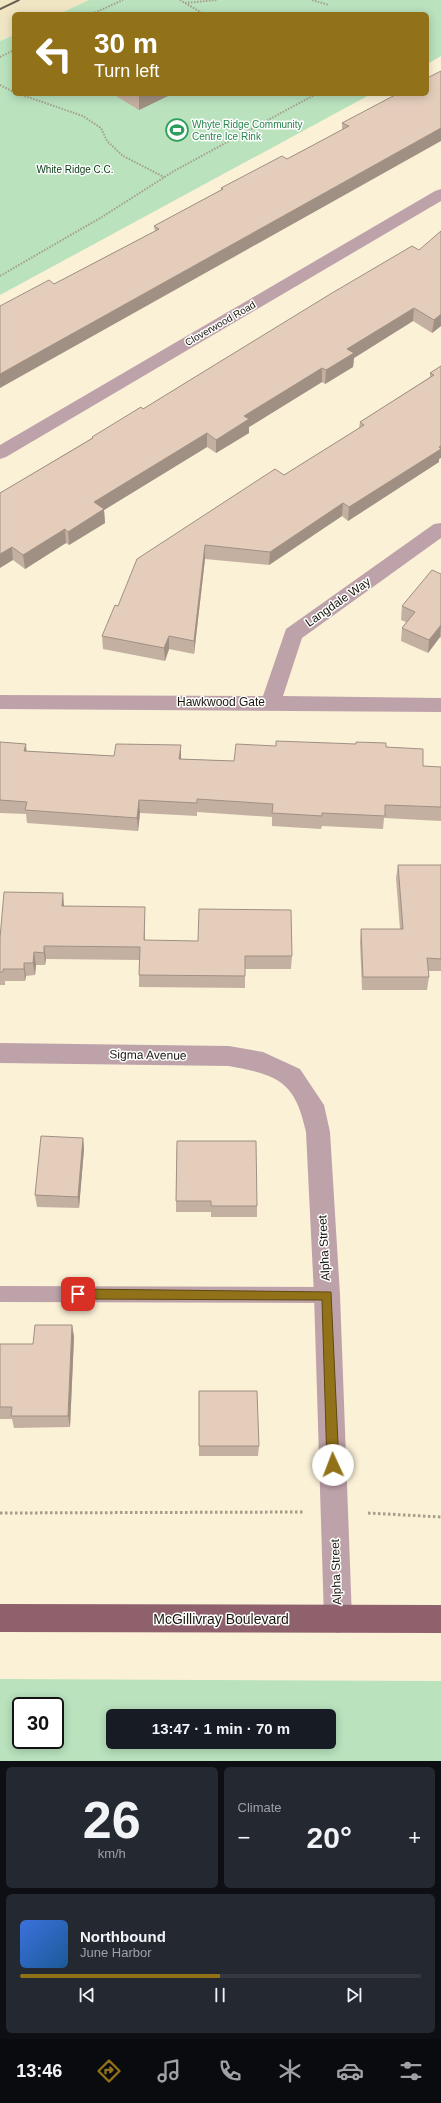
<!DOCTYPE html>
<html lang="en">
<head>
<meta charset="utf-8">
<style>
  :root { --surface:#171b24; --page:#242831; --text:#f1f3f6; --muted:#9ea1a6; --line:#363941; --accent:#927219 }
  body { margin:0; font-family:Arial,sans-serif; background:var(--page); color:var(--text); height:100vh; display:flex; flex-direction:column; font-size:15px; white-space:nowrap }
  * { box-sizing:border-box; margin:0 }
  p { font-size:13px; color:var(--muted) }
  .icon { flex:none; width:22px; height:22px; fill:none; stroke:currentColor; stroke-width:2; stroke-linecap:round; stroke-linejoin:round }
  .map { position:relative; height:1761px; overflow:hidden }
  .panel { display:flex; flex-direction:column; gap:6px; padding:6px; background:#0d0f14; flex:1 }
  .panel>* { flex:none }
  .hud { position:absolute; left:12px; top:12px; width:417px; height:84px; border-radius:6px; box-shadow:0 2px 10px #0003; background:#927219; color:#fff; overflow:hidden }
  .speed { position:absolute; left:12px; top:1697px; display:flex; gap:8px; font-size:20px; font-weight:700; text-align:center }
  .speed>* { display:grid; place-content:center; width:52px; height:52px; border-radius:50%; background:var(--surface); box-shadow:0 2px 10px #0003; line-height:1 }
  .speed .limit { border:2px solid #111; border-radius:6px; background:#fff; color:#111 }
  .pin { position:absolute; display:grid; place-items:center; width:34px; height:34px; color:#fff; margin:-17px; border-radius:8px; box-shadow:0 2px 6px #0006 }
  .me { position:absolute; width:44px; margin:-22px; rotate:358deg; stroke-linejoin:round; filter:drop-shadow(0 0 3px #0008) }
  .turn { display:flex; align-items:center; gap:14px; height:84px; padding:0 16px; font-size:18px }
  .turn .icon { width:52px; height:52px; stroke-width:2.5 }
  .turn b { display:block; font-size:28px; line-height:34px }
  .big { font-size:30px; font-weight:600; line-height:1.1 }
  .panel .card { flex:1; display:flex; flex-direction:column; justify-content:center; gap:6px; min-width:0; padding:0 14px; border-radius:6px; background:var(--page) }
  .panel .dial { align-items:center; gap:0 }
  .dial b { font-size:52px; line-height:1 }
  .song { display:flex; align-items:center; gap:12px }
  .cover { width:48px; height:48px; border-radius:6px; background:linear-gradient(135deg,hsl(220 70% 55%),hsl(210 70% 35%)) }
  .played { height:4px; border-radius:2px; background:linear-gradient(90deg,var(--accent) 50%,var(--line) 50%) }
  .keys { display:flex; justify-content:space-around; direction:ltr }
  .heat { display:flex; justify-content:space-between; align-items:center; font-size:22px; direction:ltr }
  .panel .tiles { flex:1; display:grid; gap:6px; grid-template-columns:1fr 1fr }
  .card:last-child { grid-column:span 2 }
  .trip { position:absolute; left:106px; top:1709px; width:230px; height:40px; border-radius:6px; background:var(--surface); box-shadow:0 2px 10px #0003; font-weight:600; line-height:40px; text-align:center }
  .dock { display:flex; height:64px; justify-content:space-around; align-items:center; background:#090b0e; color:var(--muted) }
  .dock .icon { width:28px; height:28px }
  .dock .on { color:var(--accent) }
  .dock b { font-size:18px; color:var(--text) }
  .map>svg:first-child { display:block }
  .built { fill:#f1e6c4 }
  .green { fill:#b9e2bd; fill-rule:evenodd }
  .lines { fill:none; stroke-linecap:round; stroke-linejoin:round }
  .path-far1 { stroke:#a59e8a; stroke-width:2; stroke-dasharray:1.5 1.5; stroke-linecap:butt }
  .path { stroke:#a59e8a; stroke-width:3; stroke-dasharray:2.5 2.5; stroke-linecap:butt }
  .service { fill:#bea2a9; fill-rule:evenodd }
  .minor { fill:#bea2a9; fill-rule:evenodd }
  .primary { fill:#8f616d; fill-rule:evenodd }
  .rail { stroke:#676253; stroke-width:2 }
  .wall { fill:#c4b0a1 }
  .shaded-wall { fill:#a09083 }
  .building { fill:#e4cdbb; stroke:#a09083 }
  .route { fill:#927219; stroke:#5f4a10 }
  .labels { text-anchor:middle; stroke-width:3; stroke-linejoin:round; paint-order:stroke }
  .far-leisure-label { font-size:10px; fill:#27864d; stroke:#fefefe; text-anchor:start }
  .far-park-label { font-size:10px; fill:#073913; stroke:#fefefe }
  .far-street-label { font-size:10px; fill:#19160c; stroke:#fefefe }
  .street-label { font-size:12px; fill:#19160c; stroke:#fefefe }
  .near-street-label { font-size:14px; fill:#19160c; stroke:#fefefe }
</style>
</head>
<body>
<div class="map">
<svg width="441" height="1761" viewBox="0 0 441 1761">
  <rect width="100%" height="100%" fill="#faf1d7"/>
  <path class="built" d="M0,0H89L59,14H14V35L0,41Z"/>
  <path class="green" d="M89,0H441V56L427,64V14H59Z
    M14,35V94H371L0,295V41Z
    M0,1679L441,1681V1761H0ZM21,1706H55V1740H21ZM113,1716H329V1742H113Z"/>
  <g class="lines">
    <path class="path-far1" d="M180,0L204,14
      M312,0L329,5
      M185,3L217,0
      M92,14L123,0
      M0,57L14,50
      M0,85L14,92
      M19,94L83,116L101,128L107,141L123,156L164,177
      M0,276L102,217L174,171L316,94"/>
    <path class="path" d="M0,1513L303,1512
      M368,1513L441,1517"/>
    <path class="service" d="M0,1286L327,1287L333,1289L336,1295L333,1301L327,1303L0,1302Z"/>
    <path class="minor" d="M441,189V201L6,457L0,459V445L435,191Z
      M441,523V538L302,638L283,696L441,698V712L0,709V695L263,696L286,629L434,524Z
      M0,1043L229,1046L263,1052L300,1069L324,1105L330,1132L340,1295L352,1619L348,1629L338,1633L328,1629L324,1619L314,1295L306,1132C295,1081 278,1075 229,1066L0,1063Z"/>
    <path class="primary" d="M0,1604L441,1605V1633L0,1632Z"/>
    <path class="rail" d="M0,9L19,0"/>
  </g>
  <path class="wall" d="M113,94H172L139,110Z
    M397,94L0,388L54,284L155,231L154,226L221,190V188L287,159L342,130V123Z
    M412,246L441,326L432,333L413,321L354,358L353,367L325,384L322,382L249,427V433L216,453L207,447L104,510L105,523L69,545L66,543L25,569L13,560L0,493L92,438V437L143,409L195,377Z
    M441,366L439,462L348,521L342,516L269,565L205,559L194,654L169,649L165,661L103,649L102,636L118,606L284,475L359,428L360,422L430,377V373Z
    M441,574V638L440,637L428,653L401,641L402,628L406,622L401,620L402,606Z
    M0,742L26,751L114,756L234,761L276,746L386,747L423,766L441,767V821L384,818L383,829L322,826L321,829L272,826V817L197,812V816L140,813L138,831L27,823L26,814L0,813Z
    M398,865H441V971H428L429,977L427,990H362L360,942L361,929H400L396,878Z
    M64,906L145,920V940L292,956L291,969H245V988L139,987V960L46,959L45,965H36L35,975L26,976L25,981H5V985H0V938Z
    M83,1138L84,1149L79,1208L37,1207L35,1195Z
    M177,1141L257,1206V1217H211V1212H176V1201Z
    M72,1325L74,1337L70,1427L14,1428L12,1419H0V1344H33Z
    M199,1446H259L258,1456H199Z"/>
  <path class="shaded-wall" d="M139,94H172L139,110Z
    M441,128V141L0,388V374Z
    M414,308L413,321L354,358L353,367L325,384L326,370L347,349Z
    M441,314V326L432,333L434,320Z
    M322,368V382L249,427V433L216,453V440L244,416Z
    M207,433V447L104,510L105,523L69,545L68,532L94,502Z
    M441,446V458L439,459V462L348,521L349,507Z
    M343,503L342,516L269,565L270,552Z
    M65,529L66,543L25,569L23,555Z
    M205,545V559L194,654V641Z
    M12,547L13,560L0,568V554Z
    M441,625L440,637L428,653L429,640Z
    M169,636V649L165,661L164,648Z
    M26,744L27,757L24,751Z
    M181,745V758L180,772L179,759Z
    M139,800L140,813L138,831L137,818Z
    M63,893L64,905L63,919L62,906Z
    M145,907V920L144,953V940Z
    M44,946L46,959L45,965L44,953Z
    M34,952L36,965L35,975L33,963Z
    M24,963L26,976L25,981L24,969Z
    M83,1138L84,1149L79,1208L78,1197Z
    M72,1325L74,1337L70,1427L68,1416Z"/>
  <path class="building" d="M441,71V128L0,374V306L49,280L54,284L159,229L154,226L223,189L221,188L282,156L287,159L349,126L342,123L397,94H427V78Z
    M441,231V314L434,320L414,308L347,349L354,353L326,370L322,368L244,416L249,419L216,440L207,433L94,502L104,509L68,532L65,529L23,555L12,547L0,554V493L93,438L92,437L141,407L143,409L195,377L332,293L412,246L419,250Z
    M441,366V446L439,447L441,449L349,507L343,503L270,552L205,545L194,641L169,636L164,648L102,636L115,605L118,606L137,559L275,469L284,475L364,425L360,422L434,375L430,373Z
    M432,570L441,574V625L429,640L402,628L415,612L402,606Z
    M276,741L356,744V742L386,743V747L423,749V766L441,767V807L385,805V816L322,813V816L272,813L273,804L197,799V803L139,800L137,818L25,810L27,802L0,800V742L26,744L24,751L114,756L116,744L181,745L179,759L234,761L236,744L276,746Z
    M398,865H441V959L427,958L429,977H363L361,929H403Z
    M4,892L63,893L62,906L145,907L144,940L198,941L199,909L291,910L292,956H245V976L139,975L140,947L44,946V953L34,952L33,963H24V969H3V972H0V938Z
    M41,1136L83,1138L78,1197L35,1195Z
    M177,1141H256L257,1206H211V1201H176Z
    M35,1325H72L68,1416H11L12,1407H0V1344H33Z
    M199,1391H257L259,1446H199Z"/>
  <path class="route" d="M78,1289L331,1292L339,1465L337,1469L333,1471L329,1469L327,1465L322,1300L78,1299L74,1298L72,1294L74,1291Z"/>
  <defs>
    <g id="stadium-ring" transform="scale(1.15)"><circle r="9.5" fill="#fefefe" stroke="#2e9e5b" stroke-width="1.5"/><path d="M0-5a6.5 5 0 1 0 0 10a6.5 5 0 1 0 0-10ZM-3.5-1.8h7v3.6h-7Z" fill="#2e9e5b"/></g>
  </defs>
  <g fill-rule="evenodd">
    <use href="#stadium-ring" x="177" y="130"/>
  </g>
  <g class="labels">
    <g class="far-leisure-label">
      <text x="192" y="128">Whyte Ridge Community<tspan x="192" dy="12">Centre Ice Rink</tspan></text>
    </g>
    <g class="far-park-label">
      <text x="75" y="173">White Ridge C.C.</text>
    </g>
    <g class="far-street-label">
      <text transform="translate(220 323) rotate(-30)" y="4">Cloverwood Road</text>
    </g>
    <g class="street-label">
      <text transform="translate(338 602) rotate(-35)" y="4">Langdale Way</text>
      <text x="221" y="706">Hawkwood Gate</text>
      <text transform="translate(148 1055) rotate(1)" y="4">Sigma Avenue</text>
      <text transform="translate(324 1248) rotate(-93)" y="4">Alpha Street</text>
      <text transform="translate(336 1572) rotate(-92)" y="4">Alpha Street</text>
    </g>
    <g class="near-street-label">
      <text x="221" y="1624">McGillivray Boulevard</text>
    </g>
  </g>
</svg>
<div class="speed"><div class="limit">30</div></div>
<div class="pin" style="left:78px;top:1294px;background:#d93025"><svg class="icon" aria-label="arrive" viewBox="0 0 24 24"><path d="M6 21V4h12l-3 4 3 4H6"/></svg></div>
<svg class="me" style="left:333px;top:1465px" viewBox="-20 -20 40 40"><circle r="19" fill="#fff"/><path d="M0-13L10 11 0 6-10 11z" fill="#927219"/></svg>
<div class="trip">13:47 · 1 min · 70 m</div>
<div class="hud">
<div class="turn"><svg class="icon" aria-label="left" viewBox="0 0 24 24"><path d="M17 20v-9H6M10 6l-5 5 5 5"/></svg><div><b>30 m</b>Turn left</div></div>
</div>
</div>
<section class="panel">
<div class="tiles">
<div class="card dial"><b>26</b><p>km/h</p></div>
<div class="card"><p>Climate</p>
<div class="heat"><a>−</a><b class="big">20°</b><a>+</a></div>
</div>
<div class="card">
<div class="song"><i class="cover"></i><div><b>Northbound</b><p>June Harbor</p></div></div>
<div class="played"></div>
<div class="keys"><svg class="icon" aria-label="previous" viewBox="0 0 24 24"><path d="M18 5L8 12l10 7zM5 5v14"/></svg><svg class="icon" aria-label="pause" viewBox="0 0 24 24"><path d="M8 5v14M16 5v14"/></svg><svg class="icon" aria-label="next" viewBox="0 0 24 24"><path d="M6 5l10 7-10 7zM19 5v14"/></svg></div>
</div>
</div>
</section>
<nav class="dock">
<b>13:46</b>
<svg class="icon on" aria-label="directions" viewBox="0 0 24 24"><path d="M12 3l9 9-9 9-9-9zM9 14v-3h6M13 9l2 2-2 2"/></svg>
<svg class="icon" aria-label="music" viewBox="0 0 24 24"><path d="M9 18V5l10-2v13"/><circle cx="6" cy="18" r="3"/><circle cx="16" cy="16" r="3"/></svg>
<svg class="icon" aria-label="phone" viewBox="0 0 24 24"><path d="M5 4h4l2 5-3 2q2 4 5 5l2-3 5 2v4C11 20 4 13 5 4z"/></svg>
<svg class="icon" aria-label="climate" viewBox="0 0 24 24"><path d="M12 3v18M4 7l16 10M4 17L20 7"/></svg>
<svg class="icon" aria-label="car" viewBox="0 0 24 24"><path d="M5 17H2v-5l4-1 3-4h7l3 4 3 1v5h-3M9 17h6M6 11h13"/><circle cx="7" cy="17" r="2"/><circle cx="17" cy="17" r="2"/></svg>
<svg class="icon" aria-label="filters" viewBox="0 0 24 24"><path d="M4 7h16M4 17h16"/><circle cx="9" cy="7" r="2"/><circle cx="15" cy="17" r="2"/></svg>
</nav>
</body>
</html>
